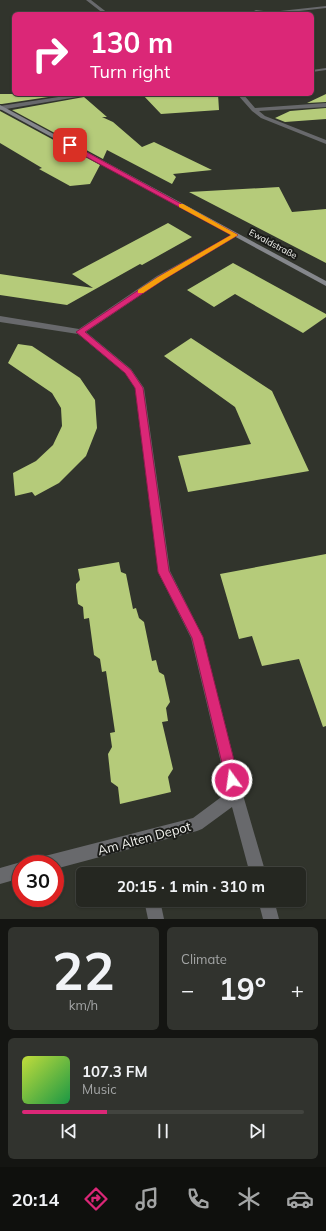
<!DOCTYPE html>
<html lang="en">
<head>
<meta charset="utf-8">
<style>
  :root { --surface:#252721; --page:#31332e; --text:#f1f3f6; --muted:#a3a5a5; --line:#42443f; --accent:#db2777 }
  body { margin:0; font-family:Mulish,sans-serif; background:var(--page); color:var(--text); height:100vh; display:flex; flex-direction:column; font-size:15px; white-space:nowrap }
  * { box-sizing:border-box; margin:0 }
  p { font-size:13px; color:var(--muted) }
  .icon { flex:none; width:22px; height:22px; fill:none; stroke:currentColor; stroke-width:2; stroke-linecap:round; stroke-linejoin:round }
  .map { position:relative; height:919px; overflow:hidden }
  .details { display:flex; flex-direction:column; gap:8px; padding:8px; background:#141512; flex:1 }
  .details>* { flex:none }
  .hud { position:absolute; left:12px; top:12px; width:302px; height:84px; border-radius:6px; box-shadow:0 1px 3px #0004,0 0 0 1px var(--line); background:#db2777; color:#fff; overflow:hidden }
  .speed { position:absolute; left:12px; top:855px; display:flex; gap:8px; font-size:20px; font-weight:700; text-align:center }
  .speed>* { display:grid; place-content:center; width:52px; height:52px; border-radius:50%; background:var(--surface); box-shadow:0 1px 3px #0004,0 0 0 1px var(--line); line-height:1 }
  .speed .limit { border:6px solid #d22; background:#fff; color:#111 }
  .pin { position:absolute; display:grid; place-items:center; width:34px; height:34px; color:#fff; margin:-17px; border-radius:8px; box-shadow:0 2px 6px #0006 }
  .me { position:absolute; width:44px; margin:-22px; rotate:346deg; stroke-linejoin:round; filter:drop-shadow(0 0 3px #0008) }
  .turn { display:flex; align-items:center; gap:14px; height:84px; padding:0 12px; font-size:18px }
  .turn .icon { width:52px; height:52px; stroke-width:2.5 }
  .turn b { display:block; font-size:28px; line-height:34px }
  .big { font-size:30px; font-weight:700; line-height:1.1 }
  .details .widget { flex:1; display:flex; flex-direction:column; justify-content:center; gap:6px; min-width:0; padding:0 14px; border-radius:6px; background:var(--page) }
  .details .dial { align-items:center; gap:0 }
  .dial b { font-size:52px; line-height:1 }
  .song { display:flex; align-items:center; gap:12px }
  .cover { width:48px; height:48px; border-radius:6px; background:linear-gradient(135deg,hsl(70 70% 55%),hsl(140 70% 35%)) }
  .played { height:4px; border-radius:2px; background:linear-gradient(90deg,var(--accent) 30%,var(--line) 30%) }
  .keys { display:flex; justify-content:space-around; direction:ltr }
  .heat { display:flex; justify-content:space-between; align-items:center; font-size:22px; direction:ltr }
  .details .tiles { flex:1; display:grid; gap:8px; grid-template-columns:1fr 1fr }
  .widget:last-child { grid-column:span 2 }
  .trip { position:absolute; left:76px; top:867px; width:230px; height:40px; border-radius:6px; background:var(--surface); box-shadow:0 1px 3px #0004,0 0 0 1px var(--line); font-weight:700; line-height:40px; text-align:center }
  .tab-bar { display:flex; height:64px; justify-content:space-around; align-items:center; background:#0f100d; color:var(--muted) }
  .tab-bar .icon { width:28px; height:28px }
  .tab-bar .active { color:var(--accent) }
  .tab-bar b { font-size:18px; color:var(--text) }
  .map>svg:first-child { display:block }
  .building { fill:#b5cb7a }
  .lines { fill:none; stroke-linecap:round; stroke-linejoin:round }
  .lane { fill:#68696c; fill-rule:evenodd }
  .street { fill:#68696c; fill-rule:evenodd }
  .secondary { fill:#85878c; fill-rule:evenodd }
  .route { fill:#db2777; stroke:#8e194d }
  .slow { fill:#f59e0b }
  .labels { text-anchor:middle; stroke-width:4; stroke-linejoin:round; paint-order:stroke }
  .far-street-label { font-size:9px; fill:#f0f1ed; stroke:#1a1b18 }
  .near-street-label { font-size:13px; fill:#f0f1ed; stroke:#1a1b18 }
</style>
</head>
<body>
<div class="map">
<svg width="326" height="919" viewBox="0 0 326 919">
  <rect width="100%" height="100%" fill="#31342c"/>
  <path class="building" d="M0,94H68L2,104H0Z
    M142,94H218L219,110L161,114Z
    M326,94V102L307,103Z
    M84,97L107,117H102L113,122L142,147L154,142L212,170L173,174L176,177L172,184L107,150L103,159L12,110Z
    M326,108V119L285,122L275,118L290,111Z
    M0,111L100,165L90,184L70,186L39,169L42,168L0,143Z
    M279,187L292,212L326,209V263L189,192Z
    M168,223L192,237L142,265L140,264L67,305L0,295V274L93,288L72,274Z
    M233,263L326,314V317L303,333L235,294L214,307L187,290Z
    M191,338L272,391L309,471L188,492L178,456L251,444L235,407L164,356Z
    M18,344L32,346L80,378L95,400L97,428L86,456L59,483L35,496L32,492L15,496L13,473L36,461L53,445L62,426L61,408L52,393L8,363Z
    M326,554V726L323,727L299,659L262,666L252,636L239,639L220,574Z
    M119,562L121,572L126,574L133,609L136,608L139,618L144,622L152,661L156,660L159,672L164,675L170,702L166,708L168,721L162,722L173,769L168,777L171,792L120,804L118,787L111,782L108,754L112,747L110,733L115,732L106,671L102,672L100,659L94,655L89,618L84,619L83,607L78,604L76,588V584L80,580L78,569Z"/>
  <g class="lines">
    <path class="lane" d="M144,900H160L164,919H148Z"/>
    <path class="street" d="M86,0H91L109,14H104Z
      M326,6V8L273,14L254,11L256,10L271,12Z
      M326,68V70L312,72V70Z
      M78,94H95L0,110V106Z
      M237,94H243L255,108L326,103V107L259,111L265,116L326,140V144L261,118L252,111Z
      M235,233L237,234V236L163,280L86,332L131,369L144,388L170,571L203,637L243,795L266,874H250L232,807L202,829L197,831L55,869V864H37L40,859L45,856L193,818L228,792L191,638L158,572L135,388L125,373L78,334L0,322V316L79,329L157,276Z
      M21,862L25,864H21V878L0,884V868Z
      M258,900H274L279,919H263Z"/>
    <path class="secondary" d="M0,105L326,281V286L0,109Z"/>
  </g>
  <path class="route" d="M68,144H72L238,235L163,280L85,332L131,370L143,388L169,571L203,637L239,780L237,785L232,787L228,785L226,780L192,638L158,572L135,388L125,373L76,332L158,277L231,235L68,147Z"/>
  <path class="slow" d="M179,204H183L238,235L163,280L143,293H138V290L158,277L231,235L179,207Z"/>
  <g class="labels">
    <g class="far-street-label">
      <text transform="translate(273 244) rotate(28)" y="3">Ewaldstraße</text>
    </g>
    <g class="near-street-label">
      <text transform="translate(144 838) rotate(-15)" y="5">Am Alten Depot</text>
    </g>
  </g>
</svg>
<div class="speed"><div class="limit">30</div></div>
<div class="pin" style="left:70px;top:145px;background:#d93025"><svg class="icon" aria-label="arrive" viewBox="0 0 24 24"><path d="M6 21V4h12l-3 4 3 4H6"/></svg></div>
<svg class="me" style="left:232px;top:780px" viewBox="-20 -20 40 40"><circle r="17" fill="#db2777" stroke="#fff" stroke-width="3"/><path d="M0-11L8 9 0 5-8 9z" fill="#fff"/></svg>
<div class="trip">20:15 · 1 min · 310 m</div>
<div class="hud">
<div class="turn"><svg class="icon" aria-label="right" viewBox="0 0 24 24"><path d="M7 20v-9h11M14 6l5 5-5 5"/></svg><div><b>130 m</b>Turn right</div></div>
</div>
</div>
<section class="details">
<div class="tiles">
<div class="widget dial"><b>22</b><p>km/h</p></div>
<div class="widget"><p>Climate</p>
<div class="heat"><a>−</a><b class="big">19°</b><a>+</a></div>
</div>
<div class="widget">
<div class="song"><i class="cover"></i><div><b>107.3 FM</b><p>Music</p></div></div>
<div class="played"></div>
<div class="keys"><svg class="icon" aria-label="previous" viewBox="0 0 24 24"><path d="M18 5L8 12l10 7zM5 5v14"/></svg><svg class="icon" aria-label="pause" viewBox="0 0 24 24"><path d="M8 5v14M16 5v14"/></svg><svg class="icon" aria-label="next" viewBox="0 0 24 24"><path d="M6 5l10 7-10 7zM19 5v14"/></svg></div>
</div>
</div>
</section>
<nav class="tab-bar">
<b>20:14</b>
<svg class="icon active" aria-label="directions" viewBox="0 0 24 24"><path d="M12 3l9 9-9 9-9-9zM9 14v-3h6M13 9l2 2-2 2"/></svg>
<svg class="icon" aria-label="music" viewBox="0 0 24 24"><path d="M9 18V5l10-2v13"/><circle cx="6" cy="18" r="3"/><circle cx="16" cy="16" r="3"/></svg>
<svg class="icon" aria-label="phone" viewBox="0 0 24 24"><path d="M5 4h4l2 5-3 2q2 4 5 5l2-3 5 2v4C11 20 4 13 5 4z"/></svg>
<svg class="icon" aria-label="climate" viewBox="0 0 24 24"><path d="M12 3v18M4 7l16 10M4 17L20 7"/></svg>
<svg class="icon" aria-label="car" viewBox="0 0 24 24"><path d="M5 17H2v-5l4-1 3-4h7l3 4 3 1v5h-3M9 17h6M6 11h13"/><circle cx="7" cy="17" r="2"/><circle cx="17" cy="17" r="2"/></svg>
</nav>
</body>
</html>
